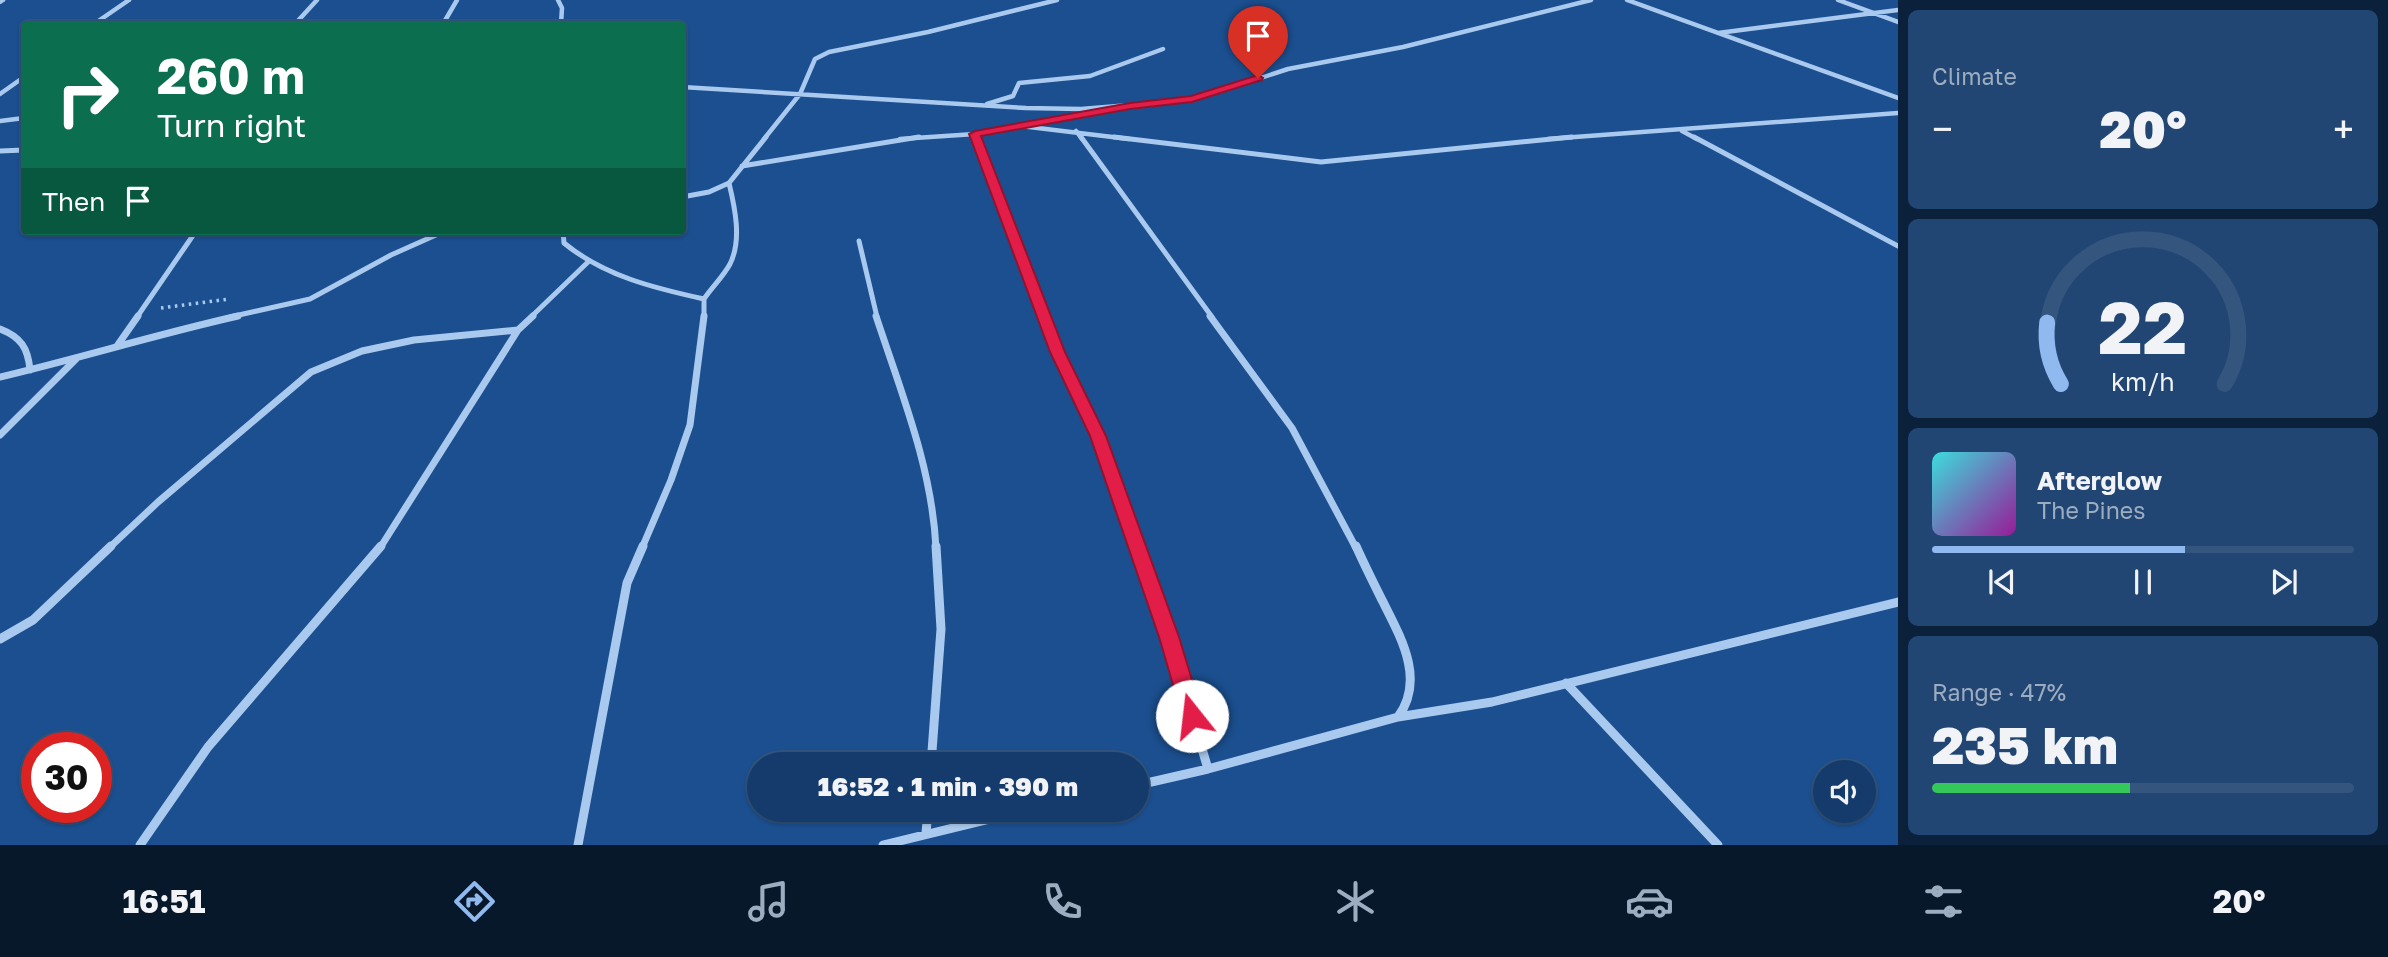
<!DOCTYPE html>
<html lang="en">
<head>
<meta charset="utf-8">
<style>
  :root { --surface:#143b6b; --page:#214673; --text:#f1f3f6; --muted:#9dadc1; --line:#33557e; --accent:#90b9f0 }
  body { margin:0; font-family:"Golos Text",sans-serif; background:var(--page); color:var(--text); height:100vh; display:flex; flex-direction:column; font-size:26px; white-space:nowrap }
  * { box-sizing:border-box; margin:0 }
  p { font-size:23px; color:var(--muted) }
  .icon { flex:none; width:38px; height:38px; fill:none; stroke:currentColor; stroke-width:2; stroke-linecap:round; stroke-linejoin:round }
  .map { position:relative; flex:1; overflow:hidden }
  .panel { display:flex; flex-direction:column; gap:10px; padding:10px; background:#0b203b; width:490px }
  .panel>* { flex:none }
  .guide { position:absolute; left:21px; top:21px; width:665px; height:214px; border-radius:7px; box-shadow:0 2px 5px #0004,0 0 0 2px var(--line); background:#0b6e4f; color:#fff; overflow:hidden }
  .tools { position:absolute; left:1813px; top:760px; display:grid; gap:14px }
  .tools a { display:grid; place-items:center; width:63px; height:63px; border-radius:50%; background:var(--surface); box-shadow:0 2px 5px #0004,0 0 0 2px var(--line); font-size:35px }
  .speed { position:absolute; left:21px; top:732px; display:flex; gap:14px; font-size:35px; font-weight:700; text-align:center }
  .speed>* { display:grid; place-content:center; width:91px; height:91px; border-radius:50%; background:var(--surface); box-shadow:0 2px 5px #0004,0 0 0 2px var(--line); line-height:1 }
  .speed .limit { border:10px solid #d22; background:#fff; color:#111 }
  .pin { position:absolute; display:grid; place-items:center; width:60px; height:60px; color:#fff; margin:-72px -30px; border-radius:50% 50% 50% 0; rotate:-45deg; box-shadow:0 0 7px #0007 }
  .pin .icon { rotate:45deg }
  .me { position:absolute; width:77px; margin:-38px; rotate:344deg; stroke-linejoin:round; filter:drop-shadow(0 0 5px #0008) }
  .turn { display:flex; align-items:center; gap:24px; height:147px; padding:0 21px; font-size:32px }
  .turn .icon { width:91px; height:91px; stroke-width:2.5 }
  .turn b { display:block; font-size:49px; line-height:60px }
  .then { display:flex; align-items:center; height:66px; padding:0 21px; background:#0003; gap:14px; font-size:26px }
  .big { font-size:52px; font-weight:800; line-height:1.1 }
  .panel .card { flex:1; display:flex; flex-direction:column; justify-content:center; gap:10px; min-width:0; padding:0 24px; border-radius:10px; background:var(--page) }
  .panel .dial { align-items:center; gap:0 }
  .dial svg { height:182px; overflow:visible; fill:none; stroke:var(--line); stroke-width:7; stroke-linecap:round; text-anchor:middle }
  .dial text { fill:var(--text); stroke:none }
  .song { display:flex; align-items:center; gap:21px }
  .cover { width:84px; height:84px; border-radius:10px; background:linear-gradient(135deg,hsl(180 70% 55%),hsl(300 70% 35%)) }
  .played { height:7px; border-radius:4px; background:linear-gradient(90deg,var(--accent) 60%,var(--line) 60%) }
  .keys { display:flex; justify-content:space-around; direction:ltr }
  .heat { display:flex; justify-content:space-between; align-items:center; font-size:38px; direction:ltr }
  .charge { height:10px; border-radius:5px; background:linear-gradient(90deg,#34c759 47%,var(--line) 0) }
  .trip { position:absolute; left:747px; top:752px; width:402px; height:70px; border-radius:35px; background:var(--surface); box-shadow:0 2px 5px #0004,0 0 0 2px var(--line); font-weight:800; line-height:70px; text-align:center }
  .dock { display:flex; height:112px; justify-content:space-around; align-items:center; background:#08182b; color:var(--muted) }
  .dock .icon { width:49px; height:49px }
  .dock .active { color:var(--accent) }
  .dock b { font-size:32px; color:var(--text) }
  main { display:flex; flex:1; min-height:0 }
  .map>svg:first-child { display:block }
  .lines { fill:none; stroke-linecap:round; stroke-linejoin:round }
  .path { stroke:#a9c9ee; stroke-width:3.5; stroke-dasharray:2.5 4.5; stroke-linecap:butt }
  .street-far3 { stroke:#a9c9ee; stroke-width:4.5 }
  .street-far2 { stroke:#a9c9ee; stroke-width:5 }
  .street-far1 { stroke:#a9c9ee; stroke-width:7 }
  .street { stroke:#a9c9ee; stroke-width:9 }
  .route { fill:#e11d48; stroke:#92132f; stroke-width:2 }
</style>
</head>
<body>
<main>
<div class="map">
<svg width="1898" height="845" viewBox="0 0 1898 845">
  <rect width="100%" height="100%" fill="#1b4f8f"/>
  <g class="lines">
    <path class="path" d="M161,308L229,299"/>
    <path class="street-far3" d="M558,0L562,8L561,24
      M1627,0L1898,98
      M1838,0L1898,22
      M0,2L3,0
      M94,24L129,0
      M295,24L317,0
      M443,24L457,0
      M1718,33L1898,10
      M682,87L1026,108L1081,109L1179,101L1221,91L1288,69L1403,47L1591,0
      M0,94L24,77
      M987,104L1013,96L1019,83L1090,76L1163,49
      M0,121L24,118
      M1034,124L1098,112
      M1021,126L1129,139
      M1076,131L1082,139
      M1682,131L1697,139
      M975,134L977,139
      M764,139L800,94L815,59L829,52L928,32L1057,0
      M900,139L975,134L1023,126
      M1548,139L1898,113"/>
    <path class="street-far2" d="M976,137L1044,317
      M1081,137L1212,317
      M1114,137L1321,162L1572,137
      M1694,137L1898,246
      M0,151L24,150
      M742,166L919,137
      M682,197L709,192L729,183
      M563,231L564,243C604,276 654,288 704,299V317
      M859,241L877,317
      M704,299C712,287 723,277 730,264C742,240 735,208 729,183L766,137
      M137,317L196,231
      M230,317L310,299L391,255L445,231
      M531,317L588,262"/>
    <path class="street-far1" d="M876,316C901,392 932,467 936,548
      M1044,316L1058,353L1098,436L1138,548
      M1210,316L1292,428L1356,548
      M0,329C21,337 28,348 30,370
      M117,346L138,316
      M0,377C80,358 158,334 238,316
      M0,435L76,359
      M109,548L158,502L311,372L362,351L414,340L518,330L533,316
      M380,548L518,330
      M642,548L671,480L690,425L704,316"/>
    <path class="street" d="M1137,546L1169,637L1208,769
      M1356,546C1364,564 1373,582 1382,600C1400,636 1426,679 1398,717
      M0,639L33,620L111,546
      M1566,683L1718,845
      M931,765L941,629L936,546
      M1138,785L1208,769L1398,717L1492,702L1898,602
      M926,833L928,810
      M140,845L208,747L381,546
      M578,845L627,583L643,546
      M883,845L1027,810"/>
  </g>
  <path class="route" d="M1258,75L1263,78L1262,80L1192,102L1130,109L981,136L1065,352L1106,436L1179,637L1203,716L1200,723L1192,725L1185,723L1182,716L1159,637L1090,436L1050,352L969,134L975,131L1130,103L1191,96Z"/>
</svg>
<div class="tools">
<a><svg class="icon" aria-label="sound" viewBox="0 0 24 24"><path d="M4 9h4l5-4v14l-5-4H4zM17 9q2 3 0 6"/></svg></a>
</div>
<div class="speed"><div class="limit">30</div></div>
<div class="pin" style="left:1258px;top:78px;background:#d93025"><svg class="icon" aria-label="arrive" viewBox="0 0 24 24"><path d="M6 21V4h12l-3 4 3 4H6"/></svg></div>
<svg class="me" style="left:1192px;top:716px" viewBox="-20 -20 40 40"><circle r="19" fill="#fff"/><path d="M0-13L10 11 0 6-10 11z" fill="#e11d48"/></svg>
<div class="trip">16:52 · 1 min · 390 m</div>
<div class="guide">
<div class="turn"><svg class="icon" aria-label="right" viewBox="0 0 24 24"><path d="M7 20v-9h11M14 6l5 5-5 5"/></svg><div><b>260 m</b>Turn right</div></div>
<div class="then">Then<svg class="icon" aria-label="arrive" viewBox="0 0 24 24"><path d="M6 21V4h12l-3 4 3 4H6"/></svg></div>
</div>
</div>
<section class="panel">
<div class="card"><p>Climate</p>
<div class="heat"><a>−</a><b class="big">20°</b><a>+</a></div>
</div>
<div class="card dial"><svg viewBox="0 0 100 80">
<path d="M14 69A42 42 0 1 1 86 69"/>
<path d="M14 69A42 42 0 0 1 8 42" stroke="#90b9f0"/>
<text x="50" y="56" font-size="32" font-weight="700">22</text>
<text x="50" y="72" font-size="11">km/h</text>
</svg></div>
<div class="card">
<div class="song"><i class="cover"></i><div><b>Afterglow</b><p>The Pines</p></div></div>
<div class="played"></div>
<div class="keys"><svg class="icon" aria-label="previous" viewBox="0 0 24 24"><path d="M18 5L8 12l10 7zM5 5v14"/></svg><svg class="icon" aria-label="pause" viewBox="0 0 24 24"><path d="M8 5v14M16 5v14"/></svg><svg class="icon" aria-label="next" viewBox="0 0 24 24"><path d="M6 5l10 7-10 7zM19 5v14"/></svg></div>
</div>
<div class="card"><p>Range · 47%</p><b class="big">235 km</b><div class="charge"></div></div>
</section>
</main>
<nav class="dock">
<b>16:51</b>
<svg class="icon active" aria-label="directions" viewBox="0 0 24 24"><path d="M12 3l9 9-9 9-9-9zM9 14v-3h6M13 9l2 2-2 2"/></svg>
<svg class="icon" aria-label="music" viewBox="0 0 24 24"><path d="M9 18V5l10-2v13"/><circle cx="6" cy="18" r="3"/><circle cx="16" cy="16" r="3"/></svg>
<svg class="icon" aria-label="phone" viewBox="0 0 24 24"><path d="M5 4h4l2 5-3 2q2 4 5 5l2-3 5 2v4C11 20 4 13 5 4z"/></svg>
<svg class="icon" aria-label="climate" viewBox="0 0 24 24"><path d="M12 3v18M4 7l16 10M4 17L20 7"/></svg>
<svg class="icon" aria-label="car" viewBox="0 0 24 24"><path d="M5 17H2v-5l4-1 3-4h7l3 4 3 1v5h-3M9 17h6M6 11h13"/><circle cx="7" cy="17" r="2"/><circle cx="17" cy="17" r="2"/></svg>
<svg class="icon" aria-label="filters" viewBox="0 0 24 24"><path d="M4 7h16M4 17h16"/><circle cx="9" cy="7" r="2"/><circle cx="15" cy="17" r="2"/></svg>
<b>20°</b>
</nav>
</body>
</html>
